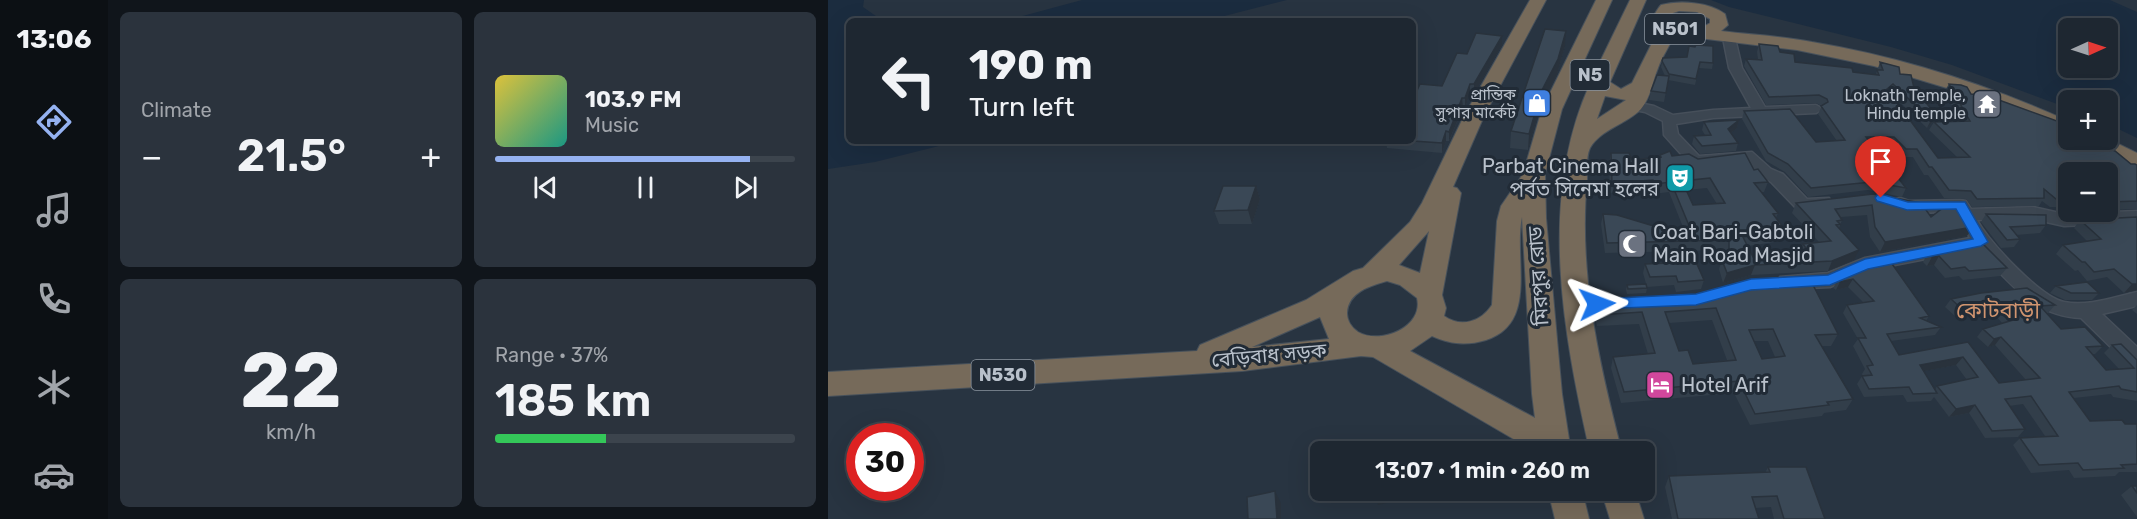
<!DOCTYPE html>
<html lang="en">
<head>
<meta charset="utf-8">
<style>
  :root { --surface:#1e2731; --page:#2b333d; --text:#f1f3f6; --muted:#a1a5ab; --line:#3c444d; --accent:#95b2f1 }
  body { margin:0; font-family:Rubik,"Noto Sans Bengali",sans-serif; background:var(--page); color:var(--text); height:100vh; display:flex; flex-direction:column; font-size:22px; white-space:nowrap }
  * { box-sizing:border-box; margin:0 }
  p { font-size:20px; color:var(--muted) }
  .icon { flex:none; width:33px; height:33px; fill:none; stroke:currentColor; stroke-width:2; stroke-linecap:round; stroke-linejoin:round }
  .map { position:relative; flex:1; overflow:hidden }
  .sheet { display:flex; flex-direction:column; gap:12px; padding:12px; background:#10151b; width:720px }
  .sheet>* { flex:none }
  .banner { position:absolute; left:18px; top:18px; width:570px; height:126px; border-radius:9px; box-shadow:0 6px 24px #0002,0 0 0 2px var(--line); background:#1e2731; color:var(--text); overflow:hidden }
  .needle { width:39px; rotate:87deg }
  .buttons { position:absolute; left:1230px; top:18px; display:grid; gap:12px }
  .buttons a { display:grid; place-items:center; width:60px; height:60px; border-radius:9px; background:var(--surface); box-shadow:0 6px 24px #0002,0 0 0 2px var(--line); font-size:30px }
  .speed { position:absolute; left:18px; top:423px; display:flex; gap:12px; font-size:30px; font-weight:700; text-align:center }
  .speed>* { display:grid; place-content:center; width:78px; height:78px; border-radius:50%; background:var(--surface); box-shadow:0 6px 24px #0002,0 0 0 2px var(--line); line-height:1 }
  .speed .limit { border:9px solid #d22; background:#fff; color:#111 }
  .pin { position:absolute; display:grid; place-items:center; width:51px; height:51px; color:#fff; margin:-62px -26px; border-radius:50% 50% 50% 0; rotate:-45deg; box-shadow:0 0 6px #0007 }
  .pin .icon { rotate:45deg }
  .me { position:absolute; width:66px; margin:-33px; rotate:87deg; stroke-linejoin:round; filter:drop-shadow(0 0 4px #0008) }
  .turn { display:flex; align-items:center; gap:21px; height:126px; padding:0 24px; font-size:27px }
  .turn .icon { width:78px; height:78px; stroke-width:2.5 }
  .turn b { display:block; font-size:42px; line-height:51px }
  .big { font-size:45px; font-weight:600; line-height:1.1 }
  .sheet .tile { flex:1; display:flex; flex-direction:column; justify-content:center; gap:9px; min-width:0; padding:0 21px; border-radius:9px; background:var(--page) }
  .sheet .dial { align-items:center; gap:0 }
  .dial b { font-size:78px; line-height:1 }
  .song { display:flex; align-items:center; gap:18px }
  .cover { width:72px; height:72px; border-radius:9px; background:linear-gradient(135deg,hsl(50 70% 55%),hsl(170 70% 35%)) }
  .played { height:6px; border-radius:3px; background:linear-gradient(90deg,var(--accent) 85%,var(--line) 85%) }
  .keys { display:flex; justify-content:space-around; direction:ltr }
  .heat { display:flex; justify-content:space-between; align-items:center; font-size:33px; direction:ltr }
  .charge { height:9px; border-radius:4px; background:linear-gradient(90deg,#34c759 37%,var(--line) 0) }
  .sheet .tiles { flex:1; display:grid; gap:12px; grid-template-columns:repeat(2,1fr) }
  .trip { position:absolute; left:482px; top:441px; width:345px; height:60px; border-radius:9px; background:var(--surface); box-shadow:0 6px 24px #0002,0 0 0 2px var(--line); font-weight:600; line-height:60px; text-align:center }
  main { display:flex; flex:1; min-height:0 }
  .dock { display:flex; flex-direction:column; width:108px; justify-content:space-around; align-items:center; background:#0c1014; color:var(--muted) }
  .dock .icon { width:42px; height:42px }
  .dock .current { color:var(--accent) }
  .dock b { font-size:27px; color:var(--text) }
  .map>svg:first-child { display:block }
  .water { fill:#1b2c3f; fill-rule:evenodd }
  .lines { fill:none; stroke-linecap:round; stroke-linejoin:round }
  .minor-casing { stroke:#464f5a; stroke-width:3 }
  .highway-casing { stroke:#47515b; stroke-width:2 }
  .minor { fill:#3c4651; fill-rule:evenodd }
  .highway { fill:#766a5a; fill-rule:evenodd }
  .wall { fill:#323e4a; fill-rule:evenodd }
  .shaded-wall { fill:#29323c }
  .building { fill:#3a4856; stroke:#29323c; stroke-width:1.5; fill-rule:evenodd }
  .route { fill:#1a73e8; stroke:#114b97; stroke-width:1.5 }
  .labels { text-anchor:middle; stroke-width:6; stroke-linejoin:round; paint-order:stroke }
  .far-poi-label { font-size:16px; fill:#b9c1cb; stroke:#212b36; text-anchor:end }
  .shield { fill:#212b36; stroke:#8b949e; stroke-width:1.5 }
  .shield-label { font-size:18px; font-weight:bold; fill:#b9c1cb }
  .poi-label { font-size:20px; fill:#b9c1cb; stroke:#212b36; text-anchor:start }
  .street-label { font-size:20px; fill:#b9c1cb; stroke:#212b36 }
  .quarter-label { font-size:22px; fill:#d0946f; stroke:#212b36 }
</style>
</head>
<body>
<main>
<nav class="dock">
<b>13:06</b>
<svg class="icon current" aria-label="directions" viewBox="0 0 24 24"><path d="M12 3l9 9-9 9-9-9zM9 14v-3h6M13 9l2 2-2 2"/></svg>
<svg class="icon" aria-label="music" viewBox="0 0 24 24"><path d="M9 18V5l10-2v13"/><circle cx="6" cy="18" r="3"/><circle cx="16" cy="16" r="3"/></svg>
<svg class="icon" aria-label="phone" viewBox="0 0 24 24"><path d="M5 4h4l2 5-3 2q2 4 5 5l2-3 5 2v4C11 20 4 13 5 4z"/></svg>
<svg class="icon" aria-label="climate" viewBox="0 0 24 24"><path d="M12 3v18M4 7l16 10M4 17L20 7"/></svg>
<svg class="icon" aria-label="car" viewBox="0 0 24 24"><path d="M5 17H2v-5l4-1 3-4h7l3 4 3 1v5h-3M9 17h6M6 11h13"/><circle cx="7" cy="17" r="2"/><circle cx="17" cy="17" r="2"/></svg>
</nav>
<section class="sheet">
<div class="tiles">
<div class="tile"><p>Climate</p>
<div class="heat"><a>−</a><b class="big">21.5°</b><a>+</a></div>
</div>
<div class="tile">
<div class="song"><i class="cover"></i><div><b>103.9 FM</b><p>Music</p></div></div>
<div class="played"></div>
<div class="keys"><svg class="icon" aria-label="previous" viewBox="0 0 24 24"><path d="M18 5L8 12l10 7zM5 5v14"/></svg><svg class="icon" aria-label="pause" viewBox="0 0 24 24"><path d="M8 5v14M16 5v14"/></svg><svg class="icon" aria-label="next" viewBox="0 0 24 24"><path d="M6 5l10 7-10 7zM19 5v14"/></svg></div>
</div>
<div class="tile dial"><b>22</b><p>km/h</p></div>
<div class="tile"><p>Range · 37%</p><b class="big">185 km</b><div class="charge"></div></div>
</div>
</section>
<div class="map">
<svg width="1309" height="519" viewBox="0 0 1309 519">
  <rect width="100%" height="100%" fill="#283441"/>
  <path class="water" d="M0,0H36L35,7L55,21H21V141H131L47,162L0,169Z
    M254,0H459L377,21H176Z
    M883,0H1282L1309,12V138L1280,124V100H1240V108L1124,65L1063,47L901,7ZM1240,28H1280V68H1240Z"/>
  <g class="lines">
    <g class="minor-casing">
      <path id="minor" d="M901,34L907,38L914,68L937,107L988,105L995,109L988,113L885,118L848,124L850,134L871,156L924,152L943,169L955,174L979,199L1001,198L1003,202L1001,206L975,210L969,209L943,182L931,175L915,160L867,166L862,164L836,135L835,121L817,112L801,109L799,106L806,102L826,106L845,115L885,110L923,108L901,68L895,38Z
        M1072,198L1081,201L1132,200L1138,201L1143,209L1205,207L1236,214L1309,211V223L1236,226L1205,219L1149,220C1161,242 1212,297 1236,302C1260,307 1286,297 1309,292V306L1274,314L1309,347V368L1302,366L1253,318C1204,316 1181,281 1149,249L1041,270L1002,287L959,289L952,287L950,282L952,277L1000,273L1037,258L1142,238L1127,211C1110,211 1075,218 1064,203L1066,199Z"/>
    </g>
    <g class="highway-casing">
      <path id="highway" d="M702,0H718L656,116L625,187L629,188L633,193L614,295L618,308L616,316C633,328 653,322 664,305L669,221L673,206L695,174L714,109L768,0H784L734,109L717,174L718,218L734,394L743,452H708L545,357L533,356L414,371L0,396V372L369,351L372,345L478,300L525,271L535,268L582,222L594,203L636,116ZM694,217L704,394L707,418L582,351L604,336C622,344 638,346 658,340C711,323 685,258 694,217ZM601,231L592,273L571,265ZM559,281L572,285L589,298C596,327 553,345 530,332C524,328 519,321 519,313C520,292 542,286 559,281ZM492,317L501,339L424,347Z
        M802,0H818L782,82L793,89L804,83L832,27L825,17C827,14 830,8 833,5C851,0 882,2 897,14L900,25L893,31C924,35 954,36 984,42C1073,57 1158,84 1240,121V134L1139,94L1046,66L969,50L846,35C842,46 834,56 830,68C824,82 823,97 813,109C799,124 773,129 762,148C758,156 759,171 759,180C750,271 771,364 794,452H762C735,333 710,198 762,84L754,72L756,68H769ZM851,11L869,12L882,19V23C869,32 852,28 842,17L845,13ZM777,96L798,100L769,119Z
        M1280,139L1309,153V169L1256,145L1253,140Z
        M720,490H754L761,519H727Z
        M773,490H807L816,519H782Z"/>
    </g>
    <use href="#minor" class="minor"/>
    <use href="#highway" class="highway"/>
  </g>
  <path class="wall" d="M931,44L952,52L967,62L1025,72L1048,74L1052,62L1072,74L1086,88L1108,115L1104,123L1099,128L1061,92L1110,158H1130L1101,130L1106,122L1133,121L1116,92L1121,84L1240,140L1303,164L1309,165V209L1280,210V172H1240V212H1244H1236L1230,207H1222L1214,201L1211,206L1144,207L1138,199L1116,198L1100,175H1096L1085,157H1073L1062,145H1044L1078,188L1074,197L1040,190L980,197L957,172L938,161L914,119L916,111L988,142L1009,141L990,114L994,106L988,103L938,105L916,66L918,59H930L929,52Z
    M674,45L646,94L642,93L637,108L635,107L623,137L621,141H618L614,153L559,148L558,141H585L587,95L614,86L639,54Z
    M737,46L729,74L712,108L700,150L682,148L683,131Z
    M835,58L885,63L884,69L871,68L867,85L840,80L836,102L821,100L823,91L837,76L833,67Z
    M911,120L909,128L903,133L910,143L908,151L872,154L864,144L866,136L877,135L874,130L876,122Z
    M783,153L804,160L831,157L832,155L870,159L926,170L940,182L936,192H933L950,213L948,218L958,231L954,241L920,246L925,257L972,255L971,254L975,244L991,242L964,213L968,203L1045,194L1103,217L1108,213L1114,203L1139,236L1052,252L1042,237L1039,215L1013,217L1014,220L1011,228L1026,260L1000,271L923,275L895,283L891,269L894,260L898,259L897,250L777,253L773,224L775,214L829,227H855L841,192L825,194L823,189L782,193L781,163ZM879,188L889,204L865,205L858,190Z
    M428,186L432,199L424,224H391L386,211Z
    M1158,214L1218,225L1212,233L1188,235L1192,239L1186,247L1173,248L1153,222Z
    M1309,217V290L1296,293L1279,277L1259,281L1250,270L1247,271L1228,254L1235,245L1260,242L1246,228L1252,220Z
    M1100,253L1179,268L1172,276L1135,280L1131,276L1117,278L1106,265L1099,266L1095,262Z
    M817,264L876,280L873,289L848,292L846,285L819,287L815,273Z
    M1046,264L1101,316L1098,321L1113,327L1107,335L1063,341L1071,355L1140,342L1171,383L1198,380L1167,345L1160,347L1149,337L1155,329L1174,323L1162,309L1128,317L1117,307L1123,299L1153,293L1227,305L1220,313H1218L1233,329L1275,346L1267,354H1264L1278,370L1291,369L1276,353L1284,345L1309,360V401L1285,397L1283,394L1246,398L1262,421L1297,424H1309V472H1291L1287,476L1246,478L1241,470L1203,473L1185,445L1192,438L1217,436L1195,404L1181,406L1197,429L1190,437L1157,438L1141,413L1121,417L1106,397L1103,401L1079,402L1075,395L1036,397L1029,384L1034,376H1035L1034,374L1037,369L1025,346L1030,339L1015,313L1019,305L1035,302L1020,287L1008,290L1005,288L1010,280ZM1128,365L1139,380L1109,386L1107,390L1096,371Z
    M799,285L819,288L818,293L799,294L798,290Z
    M1228,286L1271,293L1264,300H1237L1222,293Z
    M872,298L1010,334L1003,346H994L1025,399L1018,410L996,413L994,416L922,425L906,393L793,403L783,368L785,357L820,354L811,324L769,326L766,314L768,302ZM884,320L899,360L865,364L851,351L841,323ZM926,341H940L947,357L934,359Z
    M1309,305V314L1304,310Z
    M940,467L997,519H946L943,507L927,508L931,519H844L837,487L841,476L937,473Z
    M1304,486H1309V517L1293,495Z"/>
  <path class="shaded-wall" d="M738,31L737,46L729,74L712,108L700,150L701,134L713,92Z
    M674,36V45L646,94V84Z
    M642,84V93L637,108V98Z
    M634,98L635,107L621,141V132Z
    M1108,115L1104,123L1099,128L1103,120Z
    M911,120L909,128L898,137L900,129Z
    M618,131V141L614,153V143Z
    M428,186L432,199L424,224L420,210Z
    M1145,227L1139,236L1052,252L1057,242Z
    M1031,250L1026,260L1000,271L1004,261Z
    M1111,256L1106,265L1099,266L1104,257Z
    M927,265L923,275L895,283L899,273Z
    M1025,279L1020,287L1008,290L1012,282Z
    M1304,284H1309V290L1296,293Z
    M1168,301L1162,309L1128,317L1134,309Z
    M1173,337L1167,345L1160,347L1166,339Z
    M1135,357L1128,365L1086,373L1092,365Z
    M1147,405L1141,413L1121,417L1128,409Z
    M576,490H586L587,497L550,505L548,496Z
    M447,491L453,503V519H449Z"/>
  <path class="building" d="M717,29L738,31L730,59L713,92L701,134L683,131Z
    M648,33L674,36L646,84H642L637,98H634L623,127L621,132L618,131L614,143L585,141V94L587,95L592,84L614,86L629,53L639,54Z
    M931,44L950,46L952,52L966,54L967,62L1024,68L1025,72L1051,75L1049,70H1055L1052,62L1071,67L1072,74L1083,75L1086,88L1108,115L1103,120L1065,84L1059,89L1110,158L1142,157L1106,122L1142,121L1121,84L1133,85L1139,87L1143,94L1160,96L1240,125V140H1262L1287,151L1303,164H1307L1309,165V201L1280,202V172H1240V202L1236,199H1228L1216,189V198L1149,199L1143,191L1121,190L1104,167H1101L1089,149H1078L1066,137H1038L1078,188L1044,182L983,188L960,164L940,153L916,111L962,109L988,142L1017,140L993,106L1000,102L999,99L991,95L941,97L918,59L934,60Z
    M868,45L885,46V63L872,62L868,79L841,74L834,61L835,58L859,57L861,46L867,47Z
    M829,75L841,76L838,93L823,91Z
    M911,120L900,129L910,143L874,146L866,136L883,135L876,122Z
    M842,151L844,156L861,154L870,159L917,153L926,170L930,169L940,182L926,183L950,213L945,214L958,231L915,237L925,257L983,255L975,244L1003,241L968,203L1045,194L1093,203L1103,217L1116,207L1114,203H1132L1145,227L1057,242L1047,227L1044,205L1007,209L1014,220L1009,221L1012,224L1008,225L1031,250L1004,261L927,265L899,273L894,260L901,259V240L779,243L775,214L789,215L829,227L862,228L843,182L827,184L825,180L784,183L783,153H801L804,160L833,157L832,155ZM882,178L897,203L865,205L854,181Z
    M395,186H428L420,210L386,211Z
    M1158,214L1218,215V225L1182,227L1192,239L1179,240Z
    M1309,217V284H1304L1286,269L1266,272L1257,262H1254L1235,245L1273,239L1252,220Z
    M1154,243L1179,268L1141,271L1137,267L1123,269L1111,256L1104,257L1100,253Z
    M1062,261L1101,316L1092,318L1113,327L1059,334L1071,355L1140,342L1171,383L1212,378L1173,337L1166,339L1155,329L1185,320L1168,301L1134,309L1123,299L1153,293L1199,288L1227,305L1212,306L1233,329L1257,327L1275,346L1258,347L1278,370L1306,368L1284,345L1293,344L1309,360V392L1293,389L1291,386L1241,392L1262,421L1294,420L1297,424H1309V464L1293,465L1296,468L1255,470L1250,463L1211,465L1192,438L1230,436L1203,396L1177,399L1197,429L1164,431L1147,405L1128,409L1109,386L1150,377L1135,357L1092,365L1109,393L1085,394L1081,387L1041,389L1034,376L1044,375L1039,366L1045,365L1030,338H1038L1019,305L1046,301L1025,279L1012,282L1010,280L1046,264Z
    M868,262L876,280L850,282L848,276L822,277L817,264Z
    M982,279L1010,334L987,335L1025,399L999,402L1001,405L927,414L911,381L796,392L785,357L827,353L814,312L771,315L768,302L872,298L928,282ZM888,308L908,360L865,364L860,350L851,351L837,312ZM945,329L957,356L934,359L921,330Z
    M1259,282L1271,293H1243L1228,286Z
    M818,284L819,288L800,289L799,285Z
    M940,467H978L997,519H956L949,496L924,497L931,519H850L841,476L942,472Z
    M1304,486H1309V493Z
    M548,490H576L548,496Z
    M447,491L449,519H420L419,497Z"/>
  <path class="route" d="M1053,194L1080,202H1137L1160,242L1153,246L1040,269L1002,285L923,290L868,305L769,309L764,308L762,304L764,300L769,299L868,294L923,279L1000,275L1037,259L1145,239L1128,209L1079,210L1049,201L1047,198L1049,195Z"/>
  <defs>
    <g id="shop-square" transform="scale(1.5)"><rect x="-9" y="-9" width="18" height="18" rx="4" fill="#3f7fe0" stroke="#212b36"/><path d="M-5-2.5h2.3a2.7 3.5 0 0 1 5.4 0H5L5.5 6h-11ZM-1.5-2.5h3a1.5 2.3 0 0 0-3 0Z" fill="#fff"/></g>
    <g id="temple-square" transform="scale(1.5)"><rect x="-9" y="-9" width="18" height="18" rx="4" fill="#6b7280" stroke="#212b36"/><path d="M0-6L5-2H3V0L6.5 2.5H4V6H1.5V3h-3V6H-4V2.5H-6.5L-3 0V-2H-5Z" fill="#fff"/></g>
    <g id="theatre-square" transform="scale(1.5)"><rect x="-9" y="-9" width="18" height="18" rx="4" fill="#0f9aa8" stroke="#212b36"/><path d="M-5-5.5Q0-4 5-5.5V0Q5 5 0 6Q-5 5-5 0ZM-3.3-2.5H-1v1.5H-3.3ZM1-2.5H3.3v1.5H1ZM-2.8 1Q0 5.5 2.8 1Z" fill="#fff"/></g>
    <g id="mosque-square" transform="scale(1.5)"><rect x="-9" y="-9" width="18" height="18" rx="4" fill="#6b7280" stroke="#212b36"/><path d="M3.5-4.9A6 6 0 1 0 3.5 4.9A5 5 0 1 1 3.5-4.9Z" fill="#fff"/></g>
    <g id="hotel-square" transform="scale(1.5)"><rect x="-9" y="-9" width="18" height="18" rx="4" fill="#d1479c" stroke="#212b36"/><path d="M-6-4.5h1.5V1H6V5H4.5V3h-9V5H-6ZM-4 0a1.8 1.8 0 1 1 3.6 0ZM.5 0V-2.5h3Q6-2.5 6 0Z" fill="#fff"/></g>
  </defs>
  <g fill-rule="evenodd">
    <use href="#shop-square" x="709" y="103"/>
    <use href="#temple-square" x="1159" y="104"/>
    <use href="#theatre-square" x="852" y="178"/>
    <use href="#mosque-square" x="804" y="244"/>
    <use href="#hotel-square" x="832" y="385"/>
  </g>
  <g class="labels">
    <g class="far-poi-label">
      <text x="688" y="100">প্রান্তিক<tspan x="688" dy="18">সুপার মার্কেট</tspan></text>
      <text x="1138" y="101">Loknath Temple,<tspan x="1138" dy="18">Hindu temple</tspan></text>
    </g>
    <g class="shield">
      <rect x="817" y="14" width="60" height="30" rx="4.5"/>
      <rect x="742.5" y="60" width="39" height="30" rx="4.5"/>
      <rect x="143.5" y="360" width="63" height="30" rx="4.5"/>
    </g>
    <g class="shield-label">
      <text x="847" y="35">N501</text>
      <text x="762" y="81">N5</text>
      <text x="175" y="381">N530</text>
    </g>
    <g class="poi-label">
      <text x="831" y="173" text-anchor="end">Parbat Cinema Hall<tspan x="831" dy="23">পর্বত সিনেমা হলের</tspan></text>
      <text x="825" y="239">Coat Bari-Gabtoli<tspan x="825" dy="23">Main Road Masjid</tspan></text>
      <text x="853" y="392">Hotel Arif</text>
    </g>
    <g class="street-label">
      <text transform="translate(710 276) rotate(-94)" y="7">মিরপুর রোড</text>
      <text transform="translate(441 355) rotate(-5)" y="7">বেড়িবাধ সড়ক</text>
    </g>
    <g class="quarter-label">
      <text x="1170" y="318">কোটবাড়ী</text>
    </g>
  </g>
</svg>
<div class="buttons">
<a><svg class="needle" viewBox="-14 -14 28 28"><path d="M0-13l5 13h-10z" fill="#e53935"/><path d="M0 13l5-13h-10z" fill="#a1a5ab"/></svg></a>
<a>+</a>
<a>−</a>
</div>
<div class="speed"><div class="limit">30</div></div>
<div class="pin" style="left:1053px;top:198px;background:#d93025"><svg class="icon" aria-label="arrive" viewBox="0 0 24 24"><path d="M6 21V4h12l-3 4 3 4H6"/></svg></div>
<svg class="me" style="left:769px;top:304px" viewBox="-20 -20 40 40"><path d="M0-17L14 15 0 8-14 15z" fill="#1a73e8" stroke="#fff" stroke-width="4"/></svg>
<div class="trip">13:07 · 1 min · 260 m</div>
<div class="banner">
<div class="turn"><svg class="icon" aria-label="left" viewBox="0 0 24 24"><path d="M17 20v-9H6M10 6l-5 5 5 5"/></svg><div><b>190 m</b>Turn left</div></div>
</div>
</div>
</main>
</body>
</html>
